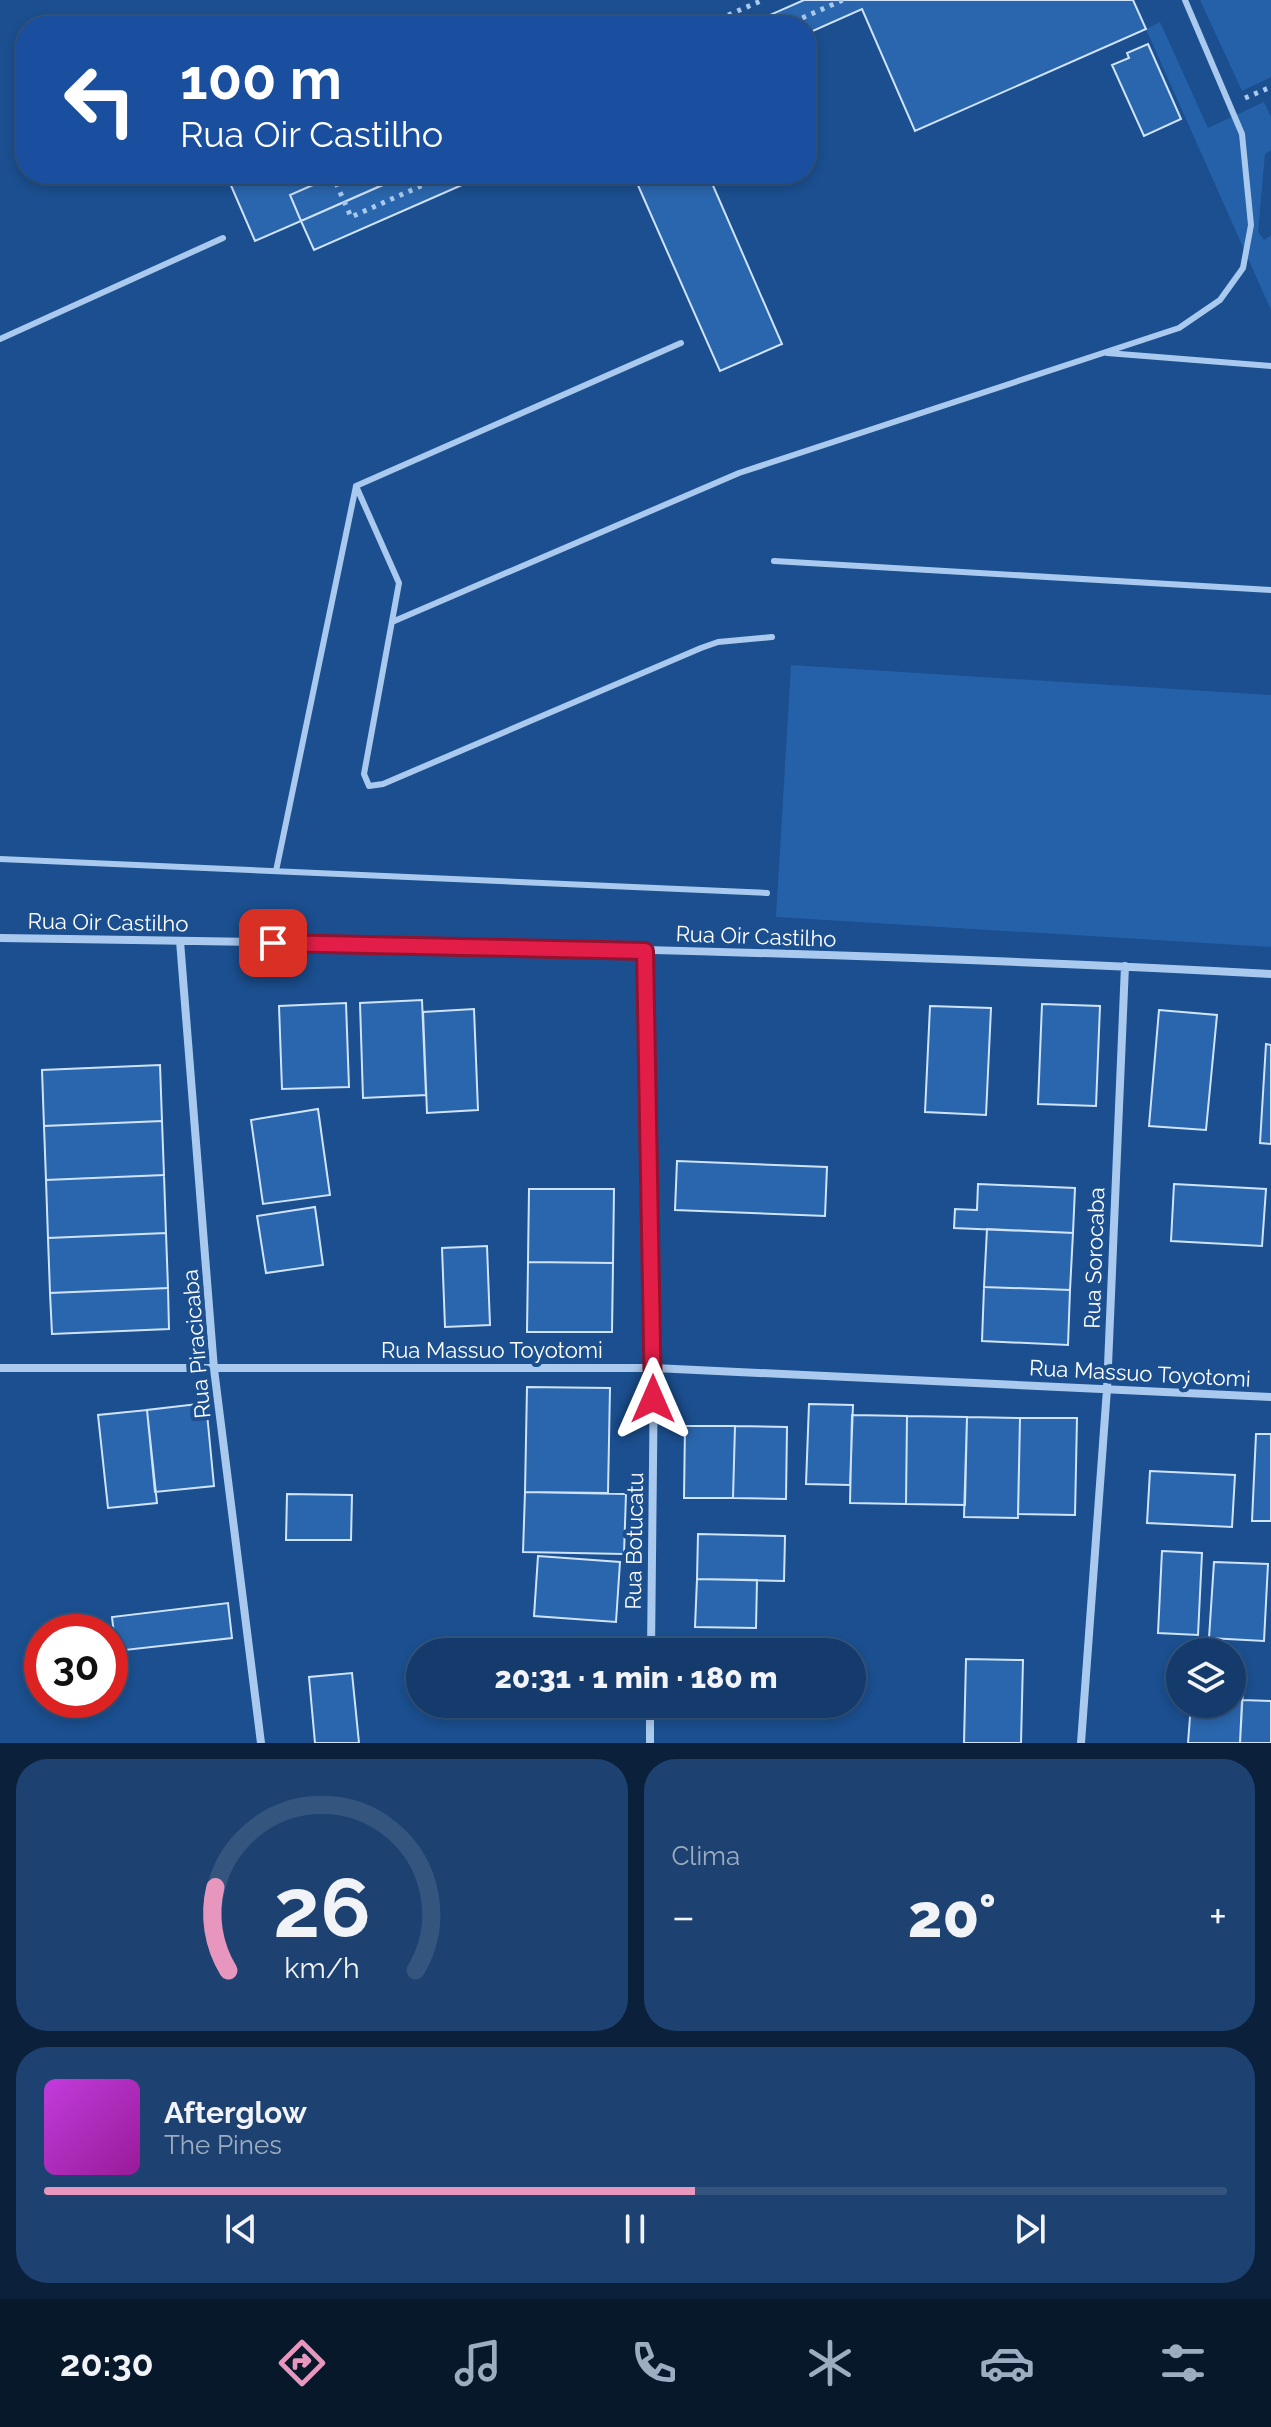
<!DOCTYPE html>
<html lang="pt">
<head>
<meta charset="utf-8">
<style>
  :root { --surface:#143b6b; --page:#1d4271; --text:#f1f3f6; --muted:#9dadc1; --line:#33557e; --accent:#e797bd }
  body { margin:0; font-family:Raleway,sans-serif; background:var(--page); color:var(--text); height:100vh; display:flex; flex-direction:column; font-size:30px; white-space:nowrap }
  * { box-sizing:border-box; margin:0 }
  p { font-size:26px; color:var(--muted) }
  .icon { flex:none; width:44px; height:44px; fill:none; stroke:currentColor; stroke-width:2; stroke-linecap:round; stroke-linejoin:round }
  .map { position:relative; height:1743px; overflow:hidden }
  .side { display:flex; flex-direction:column; gap:16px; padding:16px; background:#0b203b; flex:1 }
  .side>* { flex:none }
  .hud { position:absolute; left:16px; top:16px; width:800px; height:168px; border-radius:32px; box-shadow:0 4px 12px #0003,0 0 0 2px var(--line); background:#1a4fa0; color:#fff; overflow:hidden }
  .controls { position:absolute; left:1166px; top:1638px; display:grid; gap:16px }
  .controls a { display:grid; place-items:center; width:80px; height:80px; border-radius:50%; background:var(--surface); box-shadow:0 4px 12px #0003,0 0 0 2px var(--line); font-size:40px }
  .speed { position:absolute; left:24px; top:1614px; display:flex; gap:16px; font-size:40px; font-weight:700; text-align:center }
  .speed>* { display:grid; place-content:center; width:104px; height:104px; border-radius:50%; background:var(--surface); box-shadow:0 4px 12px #0003,0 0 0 2px var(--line); line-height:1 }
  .speed .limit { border:12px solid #d22; background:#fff; color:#111 }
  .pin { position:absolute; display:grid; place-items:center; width:68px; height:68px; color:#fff; margin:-34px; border-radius:16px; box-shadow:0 4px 12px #0006 }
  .me { position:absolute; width:88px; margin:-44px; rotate:0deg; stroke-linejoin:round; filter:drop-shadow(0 0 6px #0008) }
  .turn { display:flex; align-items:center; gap:28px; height:168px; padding:0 32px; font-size:36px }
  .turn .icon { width:104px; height:104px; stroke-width:2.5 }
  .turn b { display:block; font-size:56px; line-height:68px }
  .big { font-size:60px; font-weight:800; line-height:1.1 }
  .side .card { flex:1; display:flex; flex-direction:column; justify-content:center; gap:12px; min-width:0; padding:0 28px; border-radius:32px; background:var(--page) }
  .side .dial { align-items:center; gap:0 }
  .dial svg { height:208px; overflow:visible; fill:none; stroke:var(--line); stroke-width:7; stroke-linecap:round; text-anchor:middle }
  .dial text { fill:var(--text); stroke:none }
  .song { display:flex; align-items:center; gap:24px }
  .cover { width:96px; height:96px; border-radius:12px; background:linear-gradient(135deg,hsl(290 70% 55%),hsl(300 70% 35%)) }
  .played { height:8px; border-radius:4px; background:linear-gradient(90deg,var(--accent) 55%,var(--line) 55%) }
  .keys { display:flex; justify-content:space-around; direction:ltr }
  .heat { display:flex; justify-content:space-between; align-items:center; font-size:44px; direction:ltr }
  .side .tiles { flex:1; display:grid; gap:16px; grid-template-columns:1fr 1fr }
  .card:last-child { grid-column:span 2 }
  .trip { position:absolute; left:406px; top:1638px; width:460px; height:80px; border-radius:40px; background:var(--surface); box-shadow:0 4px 12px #0003,0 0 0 2px var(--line); font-weight:800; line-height:80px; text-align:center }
  .menu { display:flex; height:128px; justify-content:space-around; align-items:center; background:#08182b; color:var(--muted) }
  .menu .icon { width:56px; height:56px }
  .menu .selected { color:var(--accent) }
  .menu b { font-size:36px; color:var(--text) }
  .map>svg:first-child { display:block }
  .green { fill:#2461a8 }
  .building { fill:#2a66ad; stroke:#cfe3fa; stroke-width:2 }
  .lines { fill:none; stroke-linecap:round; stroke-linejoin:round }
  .path { stroke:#a9c9ee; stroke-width:5; stroke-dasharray:4 6; stroke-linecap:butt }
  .service { stroke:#a9c9ee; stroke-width:6 }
  .minor { stroke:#a9c9ee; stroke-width:8 }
  .route-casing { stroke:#92132f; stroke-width:20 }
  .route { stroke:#e11d48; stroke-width:14 }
  .labels { text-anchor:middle; stroke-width:8; stroke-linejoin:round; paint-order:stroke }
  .street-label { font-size:22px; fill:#fff; stroke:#1b4f8f }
</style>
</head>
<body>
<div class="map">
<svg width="1271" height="1743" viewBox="0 0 1271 1743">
  <rect width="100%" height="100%" fill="#1b4f8f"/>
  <path class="green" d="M1200,0H1271V77L1242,91Z
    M1160,22L1208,128L1264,102L1271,117V150L1265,154L1258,232L1264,240L1271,235V310L1146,29Z
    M791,665L1271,695V947L776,917Z"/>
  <path class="building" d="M804,0H1133L1146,29L915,131L862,9L806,34V26H745Z
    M1148,44L1181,119L1144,136L1112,65L1129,58L1127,53Z
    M226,174H338L290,195L301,221L255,241Z
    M338,174H405V175L301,221L290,195Z
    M487,174L314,250L301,221L408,174Z
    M633,174H708L782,344L720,371Z
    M422,1000L426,1095L363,1098L360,1003Z
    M346,1003L349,1087L282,1089L279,1006Z
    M1042,1004L1100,1006L1096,1106L1038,1104Z
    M930,1006L991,1008L986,1115L925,1112Z
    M474,1009L478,1110L427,1113L423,1012Z
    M1159,1010L1217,1015L1206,1130L1149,1126Z
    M1266,1044L1271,1045V1144L1260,1143Z
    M160,1065L162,1121L44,1126L42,1070Z
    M318,1109L330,1195L263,1204L251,1120Z
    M162,1121L164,1175L46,1180L44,1126Z
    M677,1161L827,1167L825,1216L675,1210Z
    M164,1175L166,1233L48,1238L46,1180Z
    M978,1184L1075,1188L1073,1233L954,1228L955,1209L977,1210Z
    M1174,1184L1266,1189L1262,1246L1171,1241Z
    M529,1189H614L613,1263L528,1262Z
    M315,1207L323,1265L266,1273L257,1216Z
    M987,1229L1073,1233L1070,1290L984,1287Z
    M166,1233L168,1288L50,1293L48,1238Z
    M487,1246L490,1325L445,1327L442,1248Z
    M528,1262L613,1263L612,1332H527Z
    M984,1287L1070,1290L1068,1345L982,1341Z
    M168,1288L169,1329L52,1334L50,1293Z
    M527,1387L610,1388L608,1493L525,1492Z
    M206,1403L214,1486L155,1492L147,1410Z
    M809,1404L853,1405L850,1485L806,1484Z
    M147,1410L157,1503L108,1508L98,1415Z
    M852,1415L907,1416L906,1504L850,1503Z
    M907,1416L967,1417L965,1505L906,1504Z
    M967,1417L1020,1418L1018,1518L964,1517Z
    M1020,1418H1077L1075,1515L1018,1514Z
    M685,1426H735L733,1498H684Z
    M735,1426L787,1427L786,1499L733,1498Z
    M1256,1434H1271V1521H1252Z
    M1150,1471L1235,1475L1232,1527L1147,1523Z
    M525,1492L626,1494L624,1554L523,1552Z
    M287,1494L352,1495L351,1540H286Z
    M698,1534L785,1536L784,1581L697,1579Z
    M1162,1551L1202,1553L1198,1635L1158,1633Z
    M538,1556L620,1562L616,1622L534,1616Z
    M1214,1562L1268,1564L1264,1641L1209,1638Z
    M697,1579L757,1580L756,1628L695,1627Z
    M228,1603L232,1638L116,1651L112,1617Z
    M966,1659L1023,1660L1021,1743H964Z
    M1232,1671H1244L1240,1743H1188L1191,1704H1232Z
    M352,1673L359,1743H315L309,1677Z
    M1242,1700L1271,1701V1743H1240Z"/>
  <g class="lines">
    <path class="path" d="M719,19L763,0
      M784,26L843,0
      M1245,98L1271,87
      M332,174L351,217L448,174"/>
    <path class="service" d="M0,339L223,238
      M681,343L356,486L399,583L364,774L369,786L383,784L701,648L718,642L772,637
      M1107,353L1271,366
      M774,561L1271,590
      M392,622L739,473L1179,328L1220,300L1243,268L1251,225L1242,134L1185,0
      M0,859L767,893
      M276,871L356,486"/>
    <path class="minor" d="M0,938C424,944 848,951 1271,974
      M180,941L214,1369L261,1743
      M645,951L654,1368L651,1652
      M0,1368H654L1271,1397
      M650,1743V1704
      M1081,1743L1107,1389L1125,966"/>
  </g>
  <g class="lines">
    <g class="route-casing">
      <path id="route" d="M273,943L645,951L653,1399"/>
    </g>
    <use href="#route" class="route"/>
  </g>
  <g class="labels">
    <g class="street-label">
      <text transform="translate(108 922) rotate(1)" y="8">Rua Oir Castilho</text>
      <text transform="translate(756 936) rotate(2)" y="8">Rua Oir Castilho</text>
      <text transform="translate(1094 1258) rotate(-88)" y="8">Rua Sorocaba</text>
      <text transform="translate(196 1344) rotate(-95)" y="8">Rua Piracicaba</text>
      <text x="492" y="1358">Rua Massuo Toyotomi</text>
      <text transform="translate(1140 1373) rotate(3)" y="8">Rua Massuo Toyotomi</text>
      <text transform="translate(634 1541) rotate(-89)" y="8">Rua Botucatu</text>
    </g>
  </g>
</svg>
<div class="controls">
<a><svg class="icon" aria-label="layers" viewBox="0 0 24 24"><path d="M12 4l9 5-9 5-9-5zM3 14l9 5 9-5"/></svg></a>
</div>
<div class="speed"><div class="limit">30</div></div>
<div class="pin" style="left:273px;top:943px;background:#d93025"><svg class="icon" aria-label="arrive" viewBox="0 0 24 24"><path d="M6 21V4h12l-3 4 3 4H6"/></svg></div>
<svg class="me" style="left:653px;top:1399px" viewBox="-20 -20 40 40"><path d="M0-17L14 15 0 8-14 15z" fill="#e11d48" stroke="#fff" stroke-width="4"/></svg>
<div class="trip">20:31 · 1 min · 180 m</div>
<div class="hud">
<div class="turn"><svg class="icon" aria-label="left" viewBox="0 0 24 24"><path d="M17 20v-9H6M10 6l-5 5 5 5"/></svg><div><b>100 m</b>Rua Oir Castilho</div></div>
</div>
</div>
<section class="side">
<div class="tiles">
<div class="card dial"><svg viewBox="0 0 100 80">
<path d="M14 69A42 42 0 1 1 86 69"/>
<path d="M14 69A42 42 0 0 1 9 37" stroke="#e797bd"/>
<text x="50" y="56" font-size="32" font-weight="700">26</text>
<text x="50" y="72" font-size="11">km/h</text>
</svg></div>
<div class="card"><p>Clima</p>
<div class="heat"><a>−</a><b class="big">20°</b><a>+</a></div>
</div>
<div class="card">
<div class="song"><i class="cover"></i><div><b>Afterglow</b><p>The Pines</p></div></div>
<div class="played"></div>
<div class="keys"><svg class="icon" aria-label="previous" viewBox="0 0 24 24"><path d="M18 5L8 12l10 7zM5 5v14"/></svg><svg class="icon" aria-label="pause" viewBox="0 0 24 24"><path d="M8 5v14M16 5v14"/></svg><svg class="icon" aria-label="next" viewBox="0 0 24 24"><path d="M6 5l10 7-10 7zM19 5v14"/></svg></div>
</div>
</div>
</section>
<nav class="menu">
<b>20:30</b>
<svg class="icon selected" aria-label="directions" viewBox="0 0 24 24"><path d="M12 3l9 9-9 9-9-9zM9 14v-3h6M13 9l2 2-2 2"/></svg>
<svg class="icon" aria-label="music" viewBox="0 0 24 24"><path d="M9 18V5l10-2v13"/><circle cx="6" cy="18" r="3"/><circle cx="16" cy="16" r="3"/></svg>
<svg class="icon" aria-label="phone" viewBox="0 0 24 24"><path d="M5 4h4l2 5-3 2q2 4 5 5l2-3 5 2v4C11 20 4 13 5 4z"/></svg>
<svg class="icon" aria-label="climate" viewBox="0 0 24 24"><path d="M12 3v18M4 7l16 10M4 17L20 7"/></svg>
<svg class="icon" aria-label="car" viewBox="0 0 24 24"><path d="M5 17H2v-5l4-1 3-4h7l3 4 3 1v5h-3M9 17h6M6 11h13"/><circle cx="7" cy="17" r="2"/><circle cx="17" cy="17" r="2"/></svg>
<svg class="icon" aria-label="filters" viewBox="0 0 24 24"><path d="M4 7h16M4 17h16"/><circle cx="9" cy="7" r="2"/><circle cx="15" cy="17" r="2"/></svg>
</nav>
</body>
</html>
